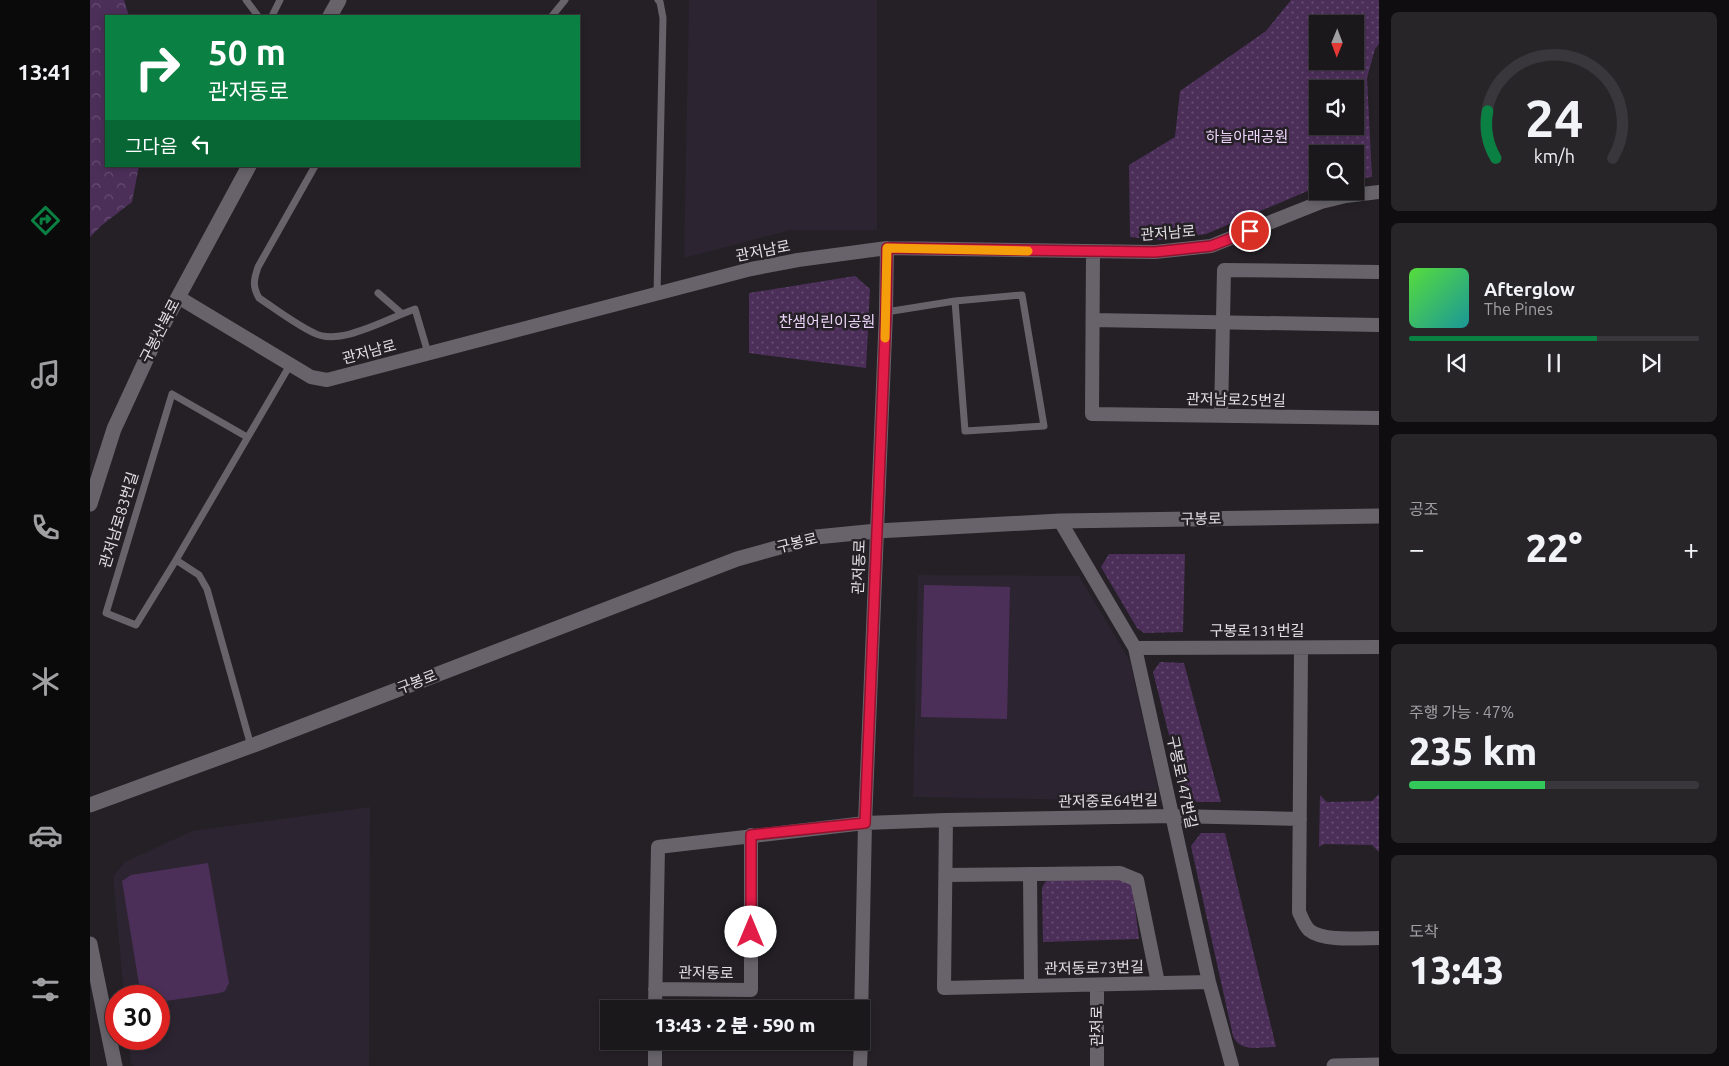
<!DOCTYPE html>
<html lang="ko">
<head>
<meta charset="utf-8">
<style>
  :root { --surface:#1b181c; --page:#282529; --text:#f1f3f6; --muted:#a0a0a3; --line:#39373b; --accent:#0b8043 }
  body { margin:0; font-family:Ubuntu,"Noto Sans KR",sans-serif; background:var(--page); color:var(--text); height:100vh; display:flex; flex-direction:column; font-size:19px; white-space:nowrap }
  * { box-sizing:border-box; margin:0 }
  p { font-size:16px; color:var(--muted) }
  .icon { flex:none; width:28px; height:28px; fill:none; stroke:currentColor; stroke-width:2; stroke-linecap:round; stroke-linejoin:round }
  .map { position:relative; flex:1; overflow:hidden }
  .side { display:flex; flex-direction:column; gap:12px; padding:12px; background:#0f0d0f; width:350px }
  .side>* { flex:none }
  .top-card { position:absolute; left:15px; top:15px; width:475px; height:152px; border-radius:0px; box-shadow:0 2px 8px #0003,0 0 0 1px var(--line); background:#0b8043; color:#fff; overflow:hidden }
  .needle { width:32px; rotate:181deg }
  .buttons { position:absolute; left:1219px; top:15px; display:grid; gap:10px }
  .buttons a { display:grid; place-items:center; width:55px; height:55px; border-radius:0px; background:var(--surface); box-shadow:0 2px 8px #0003,0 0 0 1px var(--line); font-size:25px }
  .speed { position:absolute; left:15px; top:985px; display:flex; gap:10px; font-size:25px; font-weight:700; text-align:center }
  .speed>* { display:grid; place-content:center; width:65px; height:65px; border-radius:50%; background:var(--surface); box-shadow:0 2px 8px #0003,0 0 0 1px var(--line); line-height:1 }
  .speed .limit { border:8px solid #d22; background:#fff; color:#111 }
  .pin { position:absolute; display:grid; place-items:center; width:42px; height:42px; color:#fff; margin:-21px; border:2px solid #fff; border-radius:50%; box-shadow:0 1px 5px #0007 }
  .me { position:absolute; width:55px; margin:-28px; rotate:0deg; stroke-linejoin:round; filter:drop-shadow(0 0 4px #0008) }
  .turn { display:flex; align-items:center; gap:18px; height:105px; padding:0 20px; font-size:22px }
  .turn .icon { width:65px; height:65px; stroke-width:2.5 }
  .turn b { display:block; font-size:35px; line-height:42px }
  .then { display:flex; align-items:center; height:48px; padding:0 20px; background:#0003; gap:10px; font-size:19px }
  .big { font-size:38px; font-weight:800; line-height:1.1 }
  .side .card { flex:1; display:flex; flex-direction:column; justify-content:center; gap:8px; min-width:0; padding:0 18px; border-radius:8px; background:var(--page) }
  .side .dial { align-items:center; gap:0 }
  .dial svg { height:130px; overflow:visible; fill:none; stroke:var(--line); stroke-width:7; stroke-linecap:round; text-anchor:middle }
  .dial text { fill:var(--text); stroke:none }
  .song { display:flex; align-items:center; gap:15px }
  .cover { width:60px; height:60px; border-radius:8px; background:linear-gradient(135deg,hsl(110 70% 55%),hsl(180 70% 35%)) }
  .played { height:5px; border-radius:2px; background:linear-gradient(90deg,var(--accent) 65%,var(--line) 65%) }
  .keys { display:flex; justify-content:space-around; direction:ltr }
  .heat { display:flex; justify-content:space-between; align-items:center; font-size:28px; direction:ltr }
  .charge { height:8px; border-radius:4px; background:linear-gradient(90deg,#34c759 47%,var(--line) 0) }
  .trip { position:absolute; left:510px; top:1000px; width:270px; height:50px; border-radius:0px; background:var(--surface); box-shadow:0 2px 8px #0003,0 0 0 1px var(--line); font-weight:800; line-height:50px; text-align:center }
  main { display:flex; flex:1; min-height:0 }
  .tab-bar { display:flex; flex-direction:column; width:90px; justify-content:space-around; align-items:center; background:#0b0a0b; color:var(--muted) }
  .tab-bar .icon { width:35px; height:35px }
  .tab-bar .active { color:var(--accent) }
  .tab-bar b { font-size:22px; color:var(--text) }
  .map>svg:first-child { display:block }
  .built { fill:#2c2430 }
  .grass { fill:#4c2f59 }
  .forest { fill:url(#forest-crowns) }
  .park { fill:url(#park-dots); fill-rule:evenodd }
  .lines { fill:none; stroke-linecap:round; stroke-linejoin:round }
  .lane { stroke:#68636b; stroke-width:7 }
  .street { stroke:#68636b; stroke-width:14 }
  .secondary { stroke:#68636b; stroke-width:15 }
  .route-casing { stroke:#92132f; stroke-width:12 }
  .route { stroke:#e11d48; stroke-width:9 }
  .slow { stroke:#f59e0b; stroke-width:9 }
  .labels { text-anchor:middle; stroke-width:5; stroke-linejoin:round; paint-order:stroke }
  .park-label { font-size:15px; fill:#edd3f9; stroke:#242026 }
  .street-label { font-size:15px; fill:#e2dfe3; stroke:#242026 }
</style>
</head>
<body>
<main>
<nav class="tab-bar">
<b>13:41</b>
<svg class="icon active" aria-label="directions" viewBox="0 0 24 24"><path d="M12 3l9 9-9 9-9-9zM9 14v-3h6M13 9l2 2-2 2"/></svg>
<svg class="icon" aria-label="music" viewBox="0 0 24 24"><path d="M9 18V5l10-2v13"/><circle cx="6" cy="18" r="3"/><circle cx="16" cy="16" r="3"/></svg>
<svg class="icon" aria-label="phone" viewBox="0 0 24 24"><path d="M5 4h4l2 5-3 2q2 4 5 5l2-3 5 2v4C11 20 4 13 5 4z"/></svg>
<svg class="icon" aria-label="climate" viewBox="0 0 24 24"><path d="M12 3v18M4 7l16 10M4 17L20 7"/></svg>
<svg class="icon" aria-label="car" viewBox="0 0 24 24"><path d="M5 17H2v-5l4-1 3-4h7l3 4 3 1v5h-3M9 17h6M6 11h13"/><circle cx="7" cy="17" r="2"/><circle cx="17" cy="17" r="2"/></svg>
<svg class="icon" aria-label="filters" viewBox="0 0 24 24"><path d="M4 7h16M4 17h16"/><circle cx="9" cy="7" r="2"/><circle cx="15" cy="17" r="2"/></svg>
</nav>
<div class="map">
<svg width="1289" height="1066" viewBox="0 0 1289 1066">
  <defs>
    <pattern id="forest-crowns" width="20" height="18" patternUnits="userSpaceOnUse" patternTransform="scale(1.25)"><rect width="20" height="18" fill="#4c2f59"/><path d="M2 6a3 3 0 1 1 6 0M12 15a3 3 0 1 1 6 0" fill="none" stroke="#664d71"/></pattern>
    <pattern id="park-dots" width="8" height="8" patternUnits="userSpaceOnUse" patternTransform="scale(1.25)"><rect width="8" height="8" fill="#4c2f59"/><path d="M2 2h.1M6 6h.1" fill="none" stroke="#664d71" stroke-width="1.8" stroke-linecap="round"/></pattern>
  </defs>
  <rect width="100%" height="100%" fill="#242026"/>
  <path class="built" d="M599,0H787V230H701L594,258Z
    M828,575L989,576L1040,661L1071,801L823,797Z
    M280,807L279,1066H44L41,1063L38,1039H69V996H34L23,876L35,862L102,831Z"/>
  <path class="grass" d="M834,585L920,587L917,719L831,717Z
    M118,863L139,983L135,991L130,993L69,1002V996H51L32,881L41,875Z"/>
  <path class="forest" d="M0,0H34L39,16H16V166H49L42,202L12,225L0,237Z"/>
  <path class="park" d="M1201,0H1289V44L1285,49L1277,78L1282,177L1265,179V154H1228L1227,187L1116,234L1070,240L1040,237L1039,165L1085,137L1090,91L1176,31ZM1228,24H1265V61H1228ZM1228,89H1265V126H1228Z
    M765,276L780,289L776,368L659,353V293Z
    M1019,554H1095L1093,632L1054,633L1047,628L1011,567Z
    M1070,662L1094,663L1131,802H1107L1094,794L1063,672Z
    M1289,794V852L1282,845L1234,844L1229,847L1230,795L1237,802L1282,801Z
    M1111,833H1135L1186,1047C1171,1047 1150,1053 1143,1036L1101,846Z
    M1028,876L1042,883L1049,939L953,942L952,888L955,882L959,880Z"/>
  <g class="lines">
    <path class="lane" d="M156,0L168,16
      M182,16L190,0
      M462,16L475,0
      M225,166L168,267C164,279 162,286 169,298C187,310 205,324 224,333C250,347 298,318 325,309L338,353
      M288,293L311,313
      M567,294L573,18L570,2L568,0
      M796,312L865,301L932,295L954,426L875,431L865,301
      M157,437L82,394L16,613L46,625L86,560L200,365
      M86,560L109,575L117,589L161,746"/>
    <path class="street" d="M1003,252L1002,414L1289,418
      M88,297L221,377L237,380L661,269L708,260L797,248L1065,252L1121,246L1231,202L1256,196L1289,192
      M1003,320L1289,325
      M1131,416L1134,270L1289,272
      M970,521L1045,648L1119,982L1142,1066
      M1045,648L1289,647
      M1211,648L1209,912C1212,918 1214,925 1219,930C1233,942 1271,938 1289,938
      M856,820L854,988L1119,982
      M940,874L941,986
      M856,875L1030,873L1047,880L1068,983
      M1007,985V1066
      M565,989L661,990V835
      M565,1009L568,847L775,823L856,820L1083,816L1210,819
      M771,1018L775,823L796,312L797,248
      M565,1066V1041
      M770,1066L771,1041"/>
    <path class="secondary" d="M240,16L249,0
      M0,504L24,429L66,338L159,166
      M0,805L161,746L647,559L726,537L787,531L970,521L1289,516
      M0,944L25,1066
      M1244,1066L1289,1065"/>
  </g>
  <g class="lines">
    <g class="route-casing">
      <path id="route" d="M661,932V835L775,823L796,312L797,248L1065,252L1121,246L1160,231"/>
    </g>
    <use href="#route" class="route"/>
    <path class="slow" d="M795,338L797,248L938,251"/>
  </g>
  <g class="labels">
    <g class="park-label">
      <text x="1157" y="142">하늘아래공원</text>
      <text x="737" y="327">찬샘어린이공원</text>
    </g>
    <g class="street-label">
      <text transform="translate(1078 233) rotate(-4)" y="5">관저남로</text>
      <text transform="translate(673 251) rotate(-11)" y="5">관저남로</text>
      <text transform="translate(70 331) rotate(-63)" y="5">구봉산북로</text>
      <text transform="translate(279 352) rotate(-15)" y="5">관저남로</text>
      <text transform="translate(1146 400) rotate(1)" y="5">관저남로25번길</text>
      <text transform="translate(1111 519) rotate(-1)" y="5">구봉로</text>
      <text transform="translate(29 520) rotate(-73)" y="5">관저남로83번길</text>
      <text transform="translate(707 543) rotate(-14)" y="5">구봉로</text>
      <text transform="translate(769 567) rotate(-88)" y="5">관저동로</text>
      <text x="1167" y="636">구봉로131번길</text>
      <text transform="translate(327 682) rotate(-21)" y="5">구봉로</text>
      <text transform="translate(1092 782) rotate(78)" y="5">구봉로147번길</text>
      <text transform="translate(1018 801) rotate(-1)" y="5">관저중로64번길</text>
      <text transform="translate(1004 968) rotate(-1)" y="5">관저동로73번길</text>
      <text transform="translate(616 973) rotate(1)" y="5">관저동로</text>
      <text transform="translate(1007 1026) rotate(-90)" y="5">관저로</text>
    </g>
  </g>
</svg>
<div class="buttons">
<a><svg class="needle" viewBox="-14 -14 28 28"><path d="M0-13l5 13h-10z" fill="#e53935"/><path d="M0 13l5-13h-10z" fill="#a0a0a3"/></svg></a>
<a><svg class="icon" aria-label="sound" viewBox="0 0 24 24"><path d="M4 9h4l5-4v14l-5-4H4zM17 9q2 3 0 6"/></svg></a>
<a><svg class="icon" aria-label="search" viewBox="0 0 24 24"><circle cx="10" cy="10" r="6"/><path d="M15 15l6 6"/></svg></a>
</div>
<div class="speed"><div class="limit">30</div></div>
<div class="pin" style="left:1160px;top:231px;background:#d93025"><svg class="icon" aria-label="arrive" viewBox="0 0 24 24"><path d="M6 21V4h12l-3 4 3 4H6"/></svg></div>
<svg class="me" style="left:661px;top:932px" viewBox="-20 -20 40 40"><circle r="19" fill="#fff"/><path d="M0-13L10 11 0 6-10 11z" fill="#e11d48"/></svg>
<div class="trip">13:43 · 2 분 · 590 m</div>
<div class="top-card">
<div class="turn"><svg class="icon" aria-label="right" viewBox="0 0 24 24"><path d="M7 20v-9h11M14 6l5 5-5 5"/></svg><div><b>50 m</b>관저동로</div></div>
<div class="then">그다음<svg class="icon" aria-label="left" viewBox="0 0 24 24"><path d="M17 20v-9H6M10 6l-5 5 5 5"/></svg></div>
</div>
</div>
<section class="side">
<div class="card dial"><svg viewBox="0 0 100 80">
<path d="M14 69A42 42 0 1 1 86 69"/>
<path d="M14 69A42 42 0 0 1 9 40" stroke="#0b8043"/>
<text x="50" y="56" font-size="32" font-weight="700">24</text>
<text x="50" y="72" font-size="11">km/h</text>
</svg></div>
<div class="card">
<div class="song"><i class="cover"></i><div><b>Afterglow</b><p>The Pines</p></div></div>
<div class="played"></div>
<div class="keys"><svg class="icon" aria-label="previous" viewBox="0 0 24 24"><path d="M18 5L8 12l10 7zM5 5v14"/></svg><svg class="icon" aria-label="pause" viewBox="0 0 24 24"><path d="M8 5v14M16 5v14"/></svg><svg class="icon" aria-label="next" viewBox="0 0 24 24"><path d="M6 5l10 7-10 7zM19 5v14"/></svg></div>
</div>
<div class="card"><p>공조</p>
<div class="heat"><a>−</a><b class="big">22°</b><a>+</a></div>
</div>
<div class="card"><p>주행 가능 · 47%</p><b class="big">235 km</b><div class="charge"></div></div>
<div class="card"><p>도착</p><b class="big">13:43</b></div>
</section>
</main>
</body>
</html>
